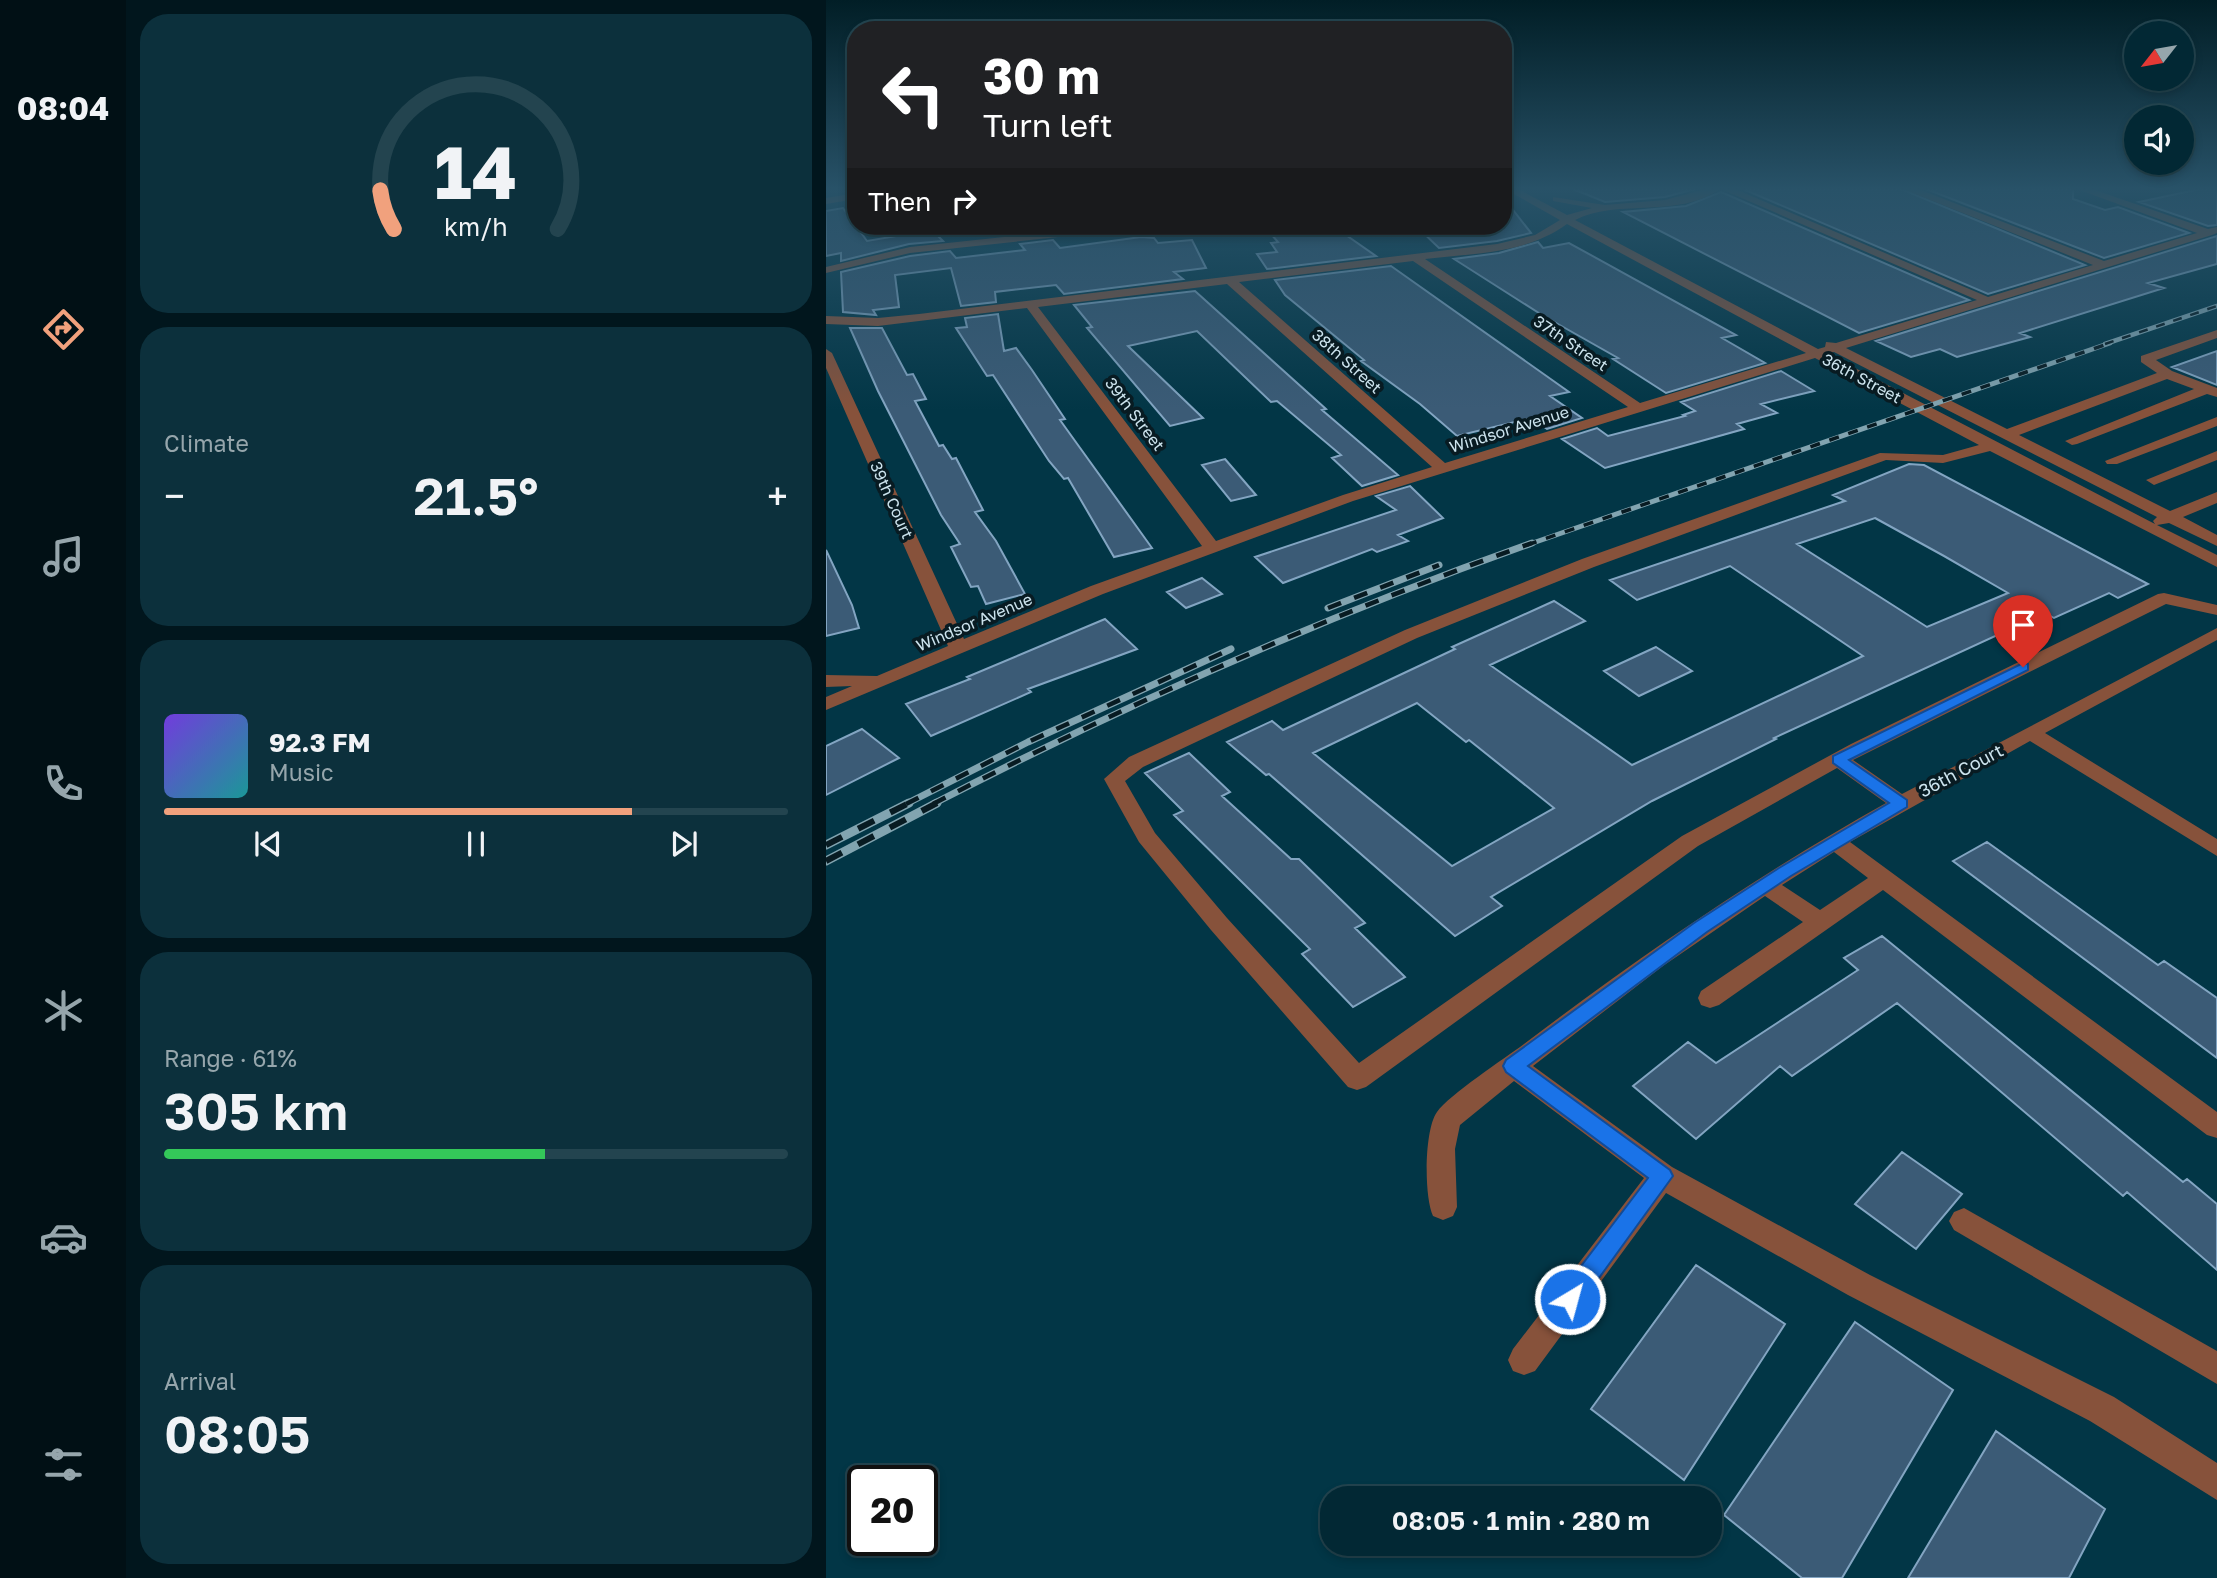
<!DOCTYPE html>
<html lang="en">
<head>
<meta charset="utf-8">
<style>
  :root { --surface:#022834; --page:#0c303c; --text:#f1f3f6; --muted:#96a6ac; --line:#23444f; --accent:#f1a17d }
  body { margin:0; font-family:"Golos Text",sans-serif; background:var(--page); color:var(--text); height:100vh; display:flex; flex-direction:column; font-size:26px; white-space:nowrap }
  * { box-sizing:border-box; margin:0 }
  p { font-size:23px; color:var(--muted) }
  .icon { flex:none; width:38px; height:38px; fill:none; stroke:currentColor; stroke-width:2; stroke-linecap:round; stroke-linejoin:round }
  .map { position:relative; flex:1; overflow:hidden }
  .panel { display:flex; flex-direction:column; gap:14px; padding:14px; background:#01161d; width:700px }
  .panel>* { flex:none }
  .hud { position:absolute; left:21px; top:21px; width:665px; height:214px; border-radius:28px; box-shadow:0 4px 10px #0003,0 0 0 2px var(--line); background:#202124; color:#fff; overflow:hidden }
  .needle { width:46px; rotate:239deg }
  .fabs { position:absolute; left:1298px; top:21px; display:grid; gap:14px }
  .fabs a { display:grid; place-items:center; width:70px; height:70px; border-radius:50%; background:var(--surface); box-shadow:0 4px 10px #0003,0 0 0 2px var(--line); font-size:35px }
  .speed { position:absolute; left:21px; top:1465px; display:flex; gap:14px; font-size:35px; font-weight:700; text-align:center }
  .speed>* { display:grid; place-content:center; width:91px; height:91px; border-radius:50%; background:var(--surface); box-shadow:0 4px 10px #0003,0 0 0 2px var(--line); line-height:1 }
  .speed .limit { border:4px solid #111; border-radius:10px; background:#fff; color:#111 }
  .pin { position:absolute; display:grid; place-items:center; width:60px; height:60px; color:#fff; margin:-72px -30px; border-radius:50% 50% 50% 0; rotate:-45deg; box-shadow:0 0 7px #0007 }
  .pin .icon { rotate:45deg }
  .me { position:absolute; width:77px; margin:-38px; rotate:37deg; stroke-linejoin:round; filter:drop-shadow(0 0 5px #0008) }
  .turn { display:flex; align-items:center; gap:24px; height:147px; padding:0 21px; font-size:32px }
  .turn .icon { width:91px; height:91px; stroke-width:2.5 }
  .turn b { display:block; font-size:49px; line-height:60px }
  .then { display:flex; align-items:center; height:66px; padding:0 21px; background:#0003; gap:14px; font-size:26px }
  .big { font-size:52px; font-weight:600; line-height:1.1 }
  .panel .tile { flex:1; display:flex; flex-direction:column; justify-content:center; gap:10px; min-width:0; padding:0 24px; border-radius:28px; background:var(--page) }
  .panel .dial { align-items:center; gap:0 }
  .dial svg { height:182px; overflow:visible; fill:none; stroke:var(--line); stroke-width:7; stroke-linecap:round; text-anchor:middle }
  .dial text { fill:var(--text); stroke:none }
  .song { display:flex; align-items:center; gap:21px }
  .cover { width:84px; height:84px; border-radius:10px; background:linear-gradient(135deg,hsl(260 70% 55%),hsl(180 70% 35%)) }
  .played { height:7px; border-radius:4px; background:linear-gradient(90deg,var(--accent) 75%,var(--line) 75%) }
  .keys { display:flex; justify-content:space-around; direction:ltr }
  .heat { display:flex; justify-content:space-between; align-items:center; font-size:38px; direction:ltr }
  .charge { height:10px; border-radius:5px; background:linear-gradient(90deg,#34c759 61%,var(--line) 0) }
  .trip { position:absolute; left:494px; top:1486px; width:402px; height:70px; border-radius:28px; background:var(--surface); box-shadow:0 4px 10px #0003,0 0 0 2px var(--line); font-weight:600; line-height:70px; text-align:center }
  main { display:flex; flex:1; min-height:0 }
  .dock { display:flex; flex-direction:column; width:126px; justify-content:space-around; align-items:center; background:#011015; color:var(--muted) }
  .dock .icon { width:49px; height:49px }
  .dock .on { color:var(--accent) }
  .dock b { font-size:32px; color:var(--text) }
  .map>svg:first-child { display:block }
  .building { fill:#3b5b76; stroke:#83a5c2; stroke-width:2; fill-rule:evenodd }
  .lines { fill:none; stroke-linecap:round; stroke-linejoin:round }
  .minor { fill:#87523b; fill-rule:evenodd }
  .rail-far3-casing { stroke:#82a4b0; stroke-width:4.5 }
  .rail-far2-casing { stroke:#82a4b0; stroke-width:5 }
  .rail-far1-casing { stroke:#82a4b0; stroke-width:7 }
  .rail-casing { stroke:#82a4b0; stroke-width:9 }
  .rail-far3 { stroke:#081b22; stroke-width:2.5; stroke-dasharray:9; stroke-linecap:butt }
  .rail-far2 { stroke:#081b22; stroke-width:3.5; stroke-dasharray:10; stroke-linecap:butt }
  .rail-far1 { stroke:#081b22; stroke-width:4.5; stroke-dasharray:14; stroke-linecap:butt }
  .rail { stroke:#081b22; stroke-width:6; stroke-dasharray:18; stroke-linecap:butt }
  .route { fill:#1a73e8; stroke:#114b97; stroke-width:2 }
  .labels { text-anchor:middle; stroke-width:7; stroke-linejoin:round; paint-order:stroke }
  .far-street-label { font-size:16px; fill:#cde4ee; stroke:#081b22 }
  .street-label { font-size:18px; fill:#cde4ee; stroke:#081b22 }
</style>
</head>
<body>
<main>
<nav class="dock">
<b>08:04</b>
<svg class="icon on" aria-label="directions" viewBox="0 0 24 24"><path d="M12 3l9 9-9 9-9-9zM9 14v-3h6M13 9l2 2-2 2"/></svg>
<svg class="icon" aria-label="music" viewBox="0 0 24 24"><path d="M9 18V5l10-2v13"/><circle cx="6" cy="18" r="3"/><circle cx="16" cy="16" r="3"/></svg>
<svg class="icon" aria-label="phone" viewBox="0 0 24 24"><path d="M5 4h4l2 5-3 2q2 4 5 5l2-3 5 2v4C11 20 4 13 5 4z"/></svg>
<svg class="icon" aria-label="climate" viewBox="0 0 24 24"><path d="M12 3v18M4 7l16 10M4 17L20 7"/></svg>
<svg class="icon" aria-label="car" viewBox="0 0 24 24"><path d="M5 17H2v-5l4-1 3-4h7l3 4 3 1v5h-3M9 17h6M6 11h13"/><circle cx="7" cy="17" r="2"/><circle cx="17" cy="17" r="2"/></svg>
<svg class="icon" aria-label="filters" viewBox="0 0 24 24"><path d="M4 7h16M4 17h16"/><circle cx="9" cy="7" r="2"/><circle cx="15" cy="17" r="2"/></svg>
</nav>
<section class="panel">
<div class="tile dial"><svg viewBox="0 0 100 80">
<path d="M14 69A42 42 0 1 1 86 69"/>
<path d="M14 69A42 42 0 0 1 8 52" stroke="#f1a17d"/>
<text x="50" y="56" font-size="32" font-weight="700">14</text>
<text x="50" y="72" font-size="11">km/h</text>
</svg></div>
<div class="tile"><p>Climate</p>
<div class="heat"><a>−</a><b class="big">21.5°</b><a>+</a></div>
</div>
<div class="tile">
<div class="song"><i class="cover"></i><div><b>92.3 FM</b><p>Music</p></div></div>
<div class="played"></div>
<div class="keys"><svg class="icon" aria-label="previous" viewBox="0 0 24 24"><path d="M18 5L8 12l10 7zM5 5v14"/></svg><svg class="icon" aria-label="pause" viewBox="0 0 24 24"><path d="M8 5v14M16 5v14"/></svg><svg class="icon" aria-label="next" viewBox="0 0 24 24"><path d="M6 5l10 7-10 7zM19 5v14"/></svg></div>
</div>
<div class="tile"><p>Range · 61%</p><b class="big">305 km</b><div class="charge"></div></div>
<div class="tile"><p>Arrival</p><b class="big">08:05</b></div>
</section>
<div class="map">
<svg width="1391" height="1578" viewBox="0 0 1391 1578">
  <rect width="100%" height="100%" fill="#023646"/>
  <path class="building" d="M747,189H869L839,197L779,202Z
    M917,189H1075L1259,265L1162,294Z
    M1100,189H1247V199L1279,210L1292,207L1363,233L1278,258Z
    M1374,189H1391V225L1382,226L1313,202Z
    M895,192L1143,300L1033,333L797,212L860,206Z
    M677,197L705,233L671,241L613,248L590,226H677Z
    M17,208L41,241L106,230L117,241L83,244L15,261V253L0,256V211Z
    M438,226H507L550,256L441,269L431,254L451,252L445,243L452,242Z
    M1391,236V264L1322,283L1338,288L1194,333L1204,337L1131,357L1114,349L1085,357L1050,341Z
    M315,237L328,238L332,243L366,240L380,268L348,272L357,279L238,294L230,285L169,292L170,302L135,306L125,268L69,275L73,307L47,310L50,315L17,312L15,272L84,256L124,251L130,258L199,250L194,244L227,240L234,248Z
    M712,242L717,248L743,243L910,335L896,338L939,363L840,393L787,359L792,358L716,315L628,259L673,253Z
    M565,266L743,392L724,396L756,418L721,429L705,418L631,436L594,404L535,361L538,360L459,295L449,280Z
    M369,291L500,409L496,410L572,475L536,486L506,458L515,455L451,401L445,402L371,331L302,346L377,418L344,426L261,328L266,327L248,305Z
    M172,314L178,351L190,348L206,370L239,419L234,420L326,548L288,557L242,478L238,479L223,461L167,375L161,376L130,328L141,327L139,318Z
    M24,328H56L81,375L87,374L100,399L89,401L113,446L117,445L126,459L130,458L157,510L149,512L170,541L199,594L160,604L152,586L145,587L125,547L134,544L115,515L52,391Z
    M1391,351V385L1346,367Z
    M955,371L988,391L935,404L951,413L911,424L918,429L779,468L736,439L771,428L782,436L859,416L857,415L869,411L855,402Z
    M399,459L430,495L405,501L376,465Z
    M1083,464L1098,465L1322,584L1292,598L1283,593L1228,618L1219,613L948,738L950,739L826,801L665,897L676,906L629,936L443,774L440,775L401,742L446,721L457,730L629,649L626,647L728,601L759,621L664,665L806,765L1037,656L904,566L811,600L784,580L1019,501L1007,495ZM1049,518L1118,556L1182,593L1101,627L971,544ZM591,703L640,742L643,740L728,808L626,866L487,753Z
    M584,486L617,518L572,535L582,541L551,552L546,549L457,583L429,557L570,510L550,496Z
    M0,550L26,605L33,628L0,636Z
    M376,578L396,594L360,608L341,592Z
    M279,619L311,649L202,689L205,692L105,736L80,704L144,679L141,677Z
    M830,647L866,671L813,696L778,671Z
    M36,729L73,758L0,795V746Z
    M363,753L404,792L396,796L465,859H473L539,923L529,928L579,977L527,1007L476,954L484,949L348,815L357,811L319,773Z
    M1161,842L1332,965L1338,961L1391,998V1058L1127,861Z
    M1056,936L1357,1182L1361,1179L1391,1204V1270L1301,1192L1297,1196L1071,1003L966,1076L954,1066L870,1139L807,1086L862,1042L890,1063L1032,970L1018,958Z
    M1076,1152L1136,1194L1090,1249L1029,1204Z
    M870,1265L959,1324L858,1480L765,1409Z
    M1029,1322L1127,1390L1016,1578H976L898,1515Z
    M1170,1431L1279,1509L1243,1578H1082Z"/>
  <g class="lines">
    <path class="minor" d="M679,189H692L741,215L766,208L727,201V197L779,205L839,200L880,189H894C852,219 793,198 749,220L992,349L999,347L1000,342L1010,343L1151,300L895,189H909L1162,297L1267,265L1077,189H1092L1278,261L1371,233L1251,189H1266L1382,229L1391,227V233L1386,235L1020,348L1181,429L1331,373L1315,362V356L1391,330V338L1330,360L1346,371L1391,388V397L1381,394L1251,444L1246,445L1239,441L1368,389L1341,379L1193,435L1344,511L1391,492V503L1357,517L1391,535V546L1343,523L1331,525L1391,555V567L1164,451L1117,463L1060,460L768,567L591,638L317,767L299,781L329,833L401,918L533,1063L856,836L1025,744L1332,594L1338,593L1391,605V615L1340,604L1027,760L1076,794L1391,628V640L1219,733L1391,839V856L1204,741L1024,842L1391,1112V1138L1381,1135L1057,890L893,1005L884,1008L875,1005L872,998L875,991L977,922L939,896L837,966L707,1066L846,1167L1044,1275L1288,1397L1391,1463V1500L1264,1421L1022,1295L840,1193L709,1371L698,1375L687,1371L682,1360L687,1349L818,1178L688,1081L634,1125L629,1149L631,1207L627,1216L617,1220L607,1216C598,1197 598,1130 611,1112C623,1095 679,1058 698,1044C814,956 933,874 1060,803L1011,768L872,846L540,1087L531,1090L522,1087L385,930L313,842L278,779L303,757L579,630L756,559L1054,453L1117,455L1153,445L989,358L527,501L277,594L0,710V697L26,686L0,687V675L51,676L122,646L0,368V349L6,353L138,639L265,586L376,546L201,308L52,326L0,324V316L52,318L93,314L671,244L709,235L734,220ZM741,224L980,353L814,403L599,259C648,253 700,254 741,224ZM587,261L802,407L619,463L413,282ZM401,284L606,467L517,495L390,541L212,307ZM1008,352L1331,517L1327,521L1329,524L1002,354ZM1008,852L1042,878L994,910L956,885Z
      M30,193V199L0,204V198Z
      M280,226H312L307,229L84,253L0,273V267L84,247Z
      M1391,417V426L1291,464H1281L1279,461Z
      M1391,451V460L1333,483L1328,485L1320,480Z
      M1138,1208L1391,1351V1384L1128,1230L1123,1221L1128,1212Z"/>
    <g class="rail-far3-casing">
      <path id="rail-far3" d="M1279,344L1391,306"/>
    </g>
    <g class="rail-far2-casing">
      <path id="rail-far2" d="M701,545L1284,343"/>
    </g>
    <g class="rail-far1-casing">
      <path id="rail-far1" d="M502,608L613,565
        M80,804L202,742L405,649
        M107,804C302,703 500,616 706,543"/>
    </g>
    <g class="rail-casing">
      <path id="rail" d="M0,845L83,803
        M0,861L111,803"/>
    </g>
    <use href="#rail-far3" class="rail-far3"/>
    <use href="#rail-far2" class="rail-far2"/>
    <use href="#rail-far1" class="rail-far1"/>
    <use href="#rail" class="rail"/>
  </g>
  <linearGradient id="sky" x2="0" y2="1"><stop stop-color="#011e26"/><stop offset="0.46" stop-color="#285268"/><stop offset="1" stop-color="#285268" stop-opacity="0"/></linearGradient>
  <rect width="1391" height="410" fill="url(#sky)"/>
  <path class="route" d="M1197,663L1202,664V670L1023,760L1081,800V807L965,876L881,932L702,1066L844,1170L847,1176L752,1307L744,1310L736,1307L732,1299L736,1291L822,1178L680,1072L677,1066L680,1060L868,923L953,868L1063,803L1007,763V756Z"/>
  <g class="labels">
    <g class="far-street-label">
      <text transform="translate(745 343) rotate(34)" y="6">37th Street</text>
      <text transform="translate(521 361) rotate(42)" y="6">38th Street</text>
      <text transform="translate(1036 378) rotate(28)" y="6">36th Street</text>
      <text transform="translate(309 414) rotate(53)" y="6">39th Street</text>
      <text transform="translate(683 429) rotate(-17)" y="6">Windsor Avenue</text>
      <text transform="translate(66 500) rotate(66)" y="6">39th Court</text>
      <text transform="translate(148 622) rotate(-23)" y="6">Windsor Avenue</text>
    </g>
    <g class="street-label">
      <text transform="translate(1135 771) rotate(-28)" y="6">36th Court</text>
    </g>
  </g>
</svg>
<div class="fabs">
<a><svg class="needle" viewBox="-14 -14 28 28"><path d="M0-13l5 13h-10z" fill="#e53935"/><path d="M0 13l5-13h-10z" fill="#96a6ac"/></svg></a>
<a><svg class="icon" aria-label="sound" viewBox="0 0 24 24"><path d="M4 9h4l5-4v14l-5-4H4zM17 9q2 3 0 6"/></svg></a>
</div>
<div class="speed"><div class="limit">20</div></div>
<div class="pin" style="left:1197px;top:667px;background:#d93025"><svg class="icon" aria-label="arrive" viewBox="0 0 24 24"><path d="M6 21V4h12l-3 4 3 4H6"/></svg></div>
<svg class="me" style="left:744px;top:1299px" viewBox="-20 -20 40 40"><circle r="17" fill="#1a73e8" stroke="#fff" stroke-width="3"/><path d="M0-11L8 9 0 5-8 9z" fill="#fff"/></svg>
<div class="trip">08:05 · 1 min · 280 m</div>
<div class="hud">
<div class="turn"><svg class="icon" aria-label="left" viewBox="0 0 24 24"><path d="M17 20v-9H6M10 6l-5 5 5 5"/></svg><div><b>30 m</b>Turn left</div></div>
<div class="then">Then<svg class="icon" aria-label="right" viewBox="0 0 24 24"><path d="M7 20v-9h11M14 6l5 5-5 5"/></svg></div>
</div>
</div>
</main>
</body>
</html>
